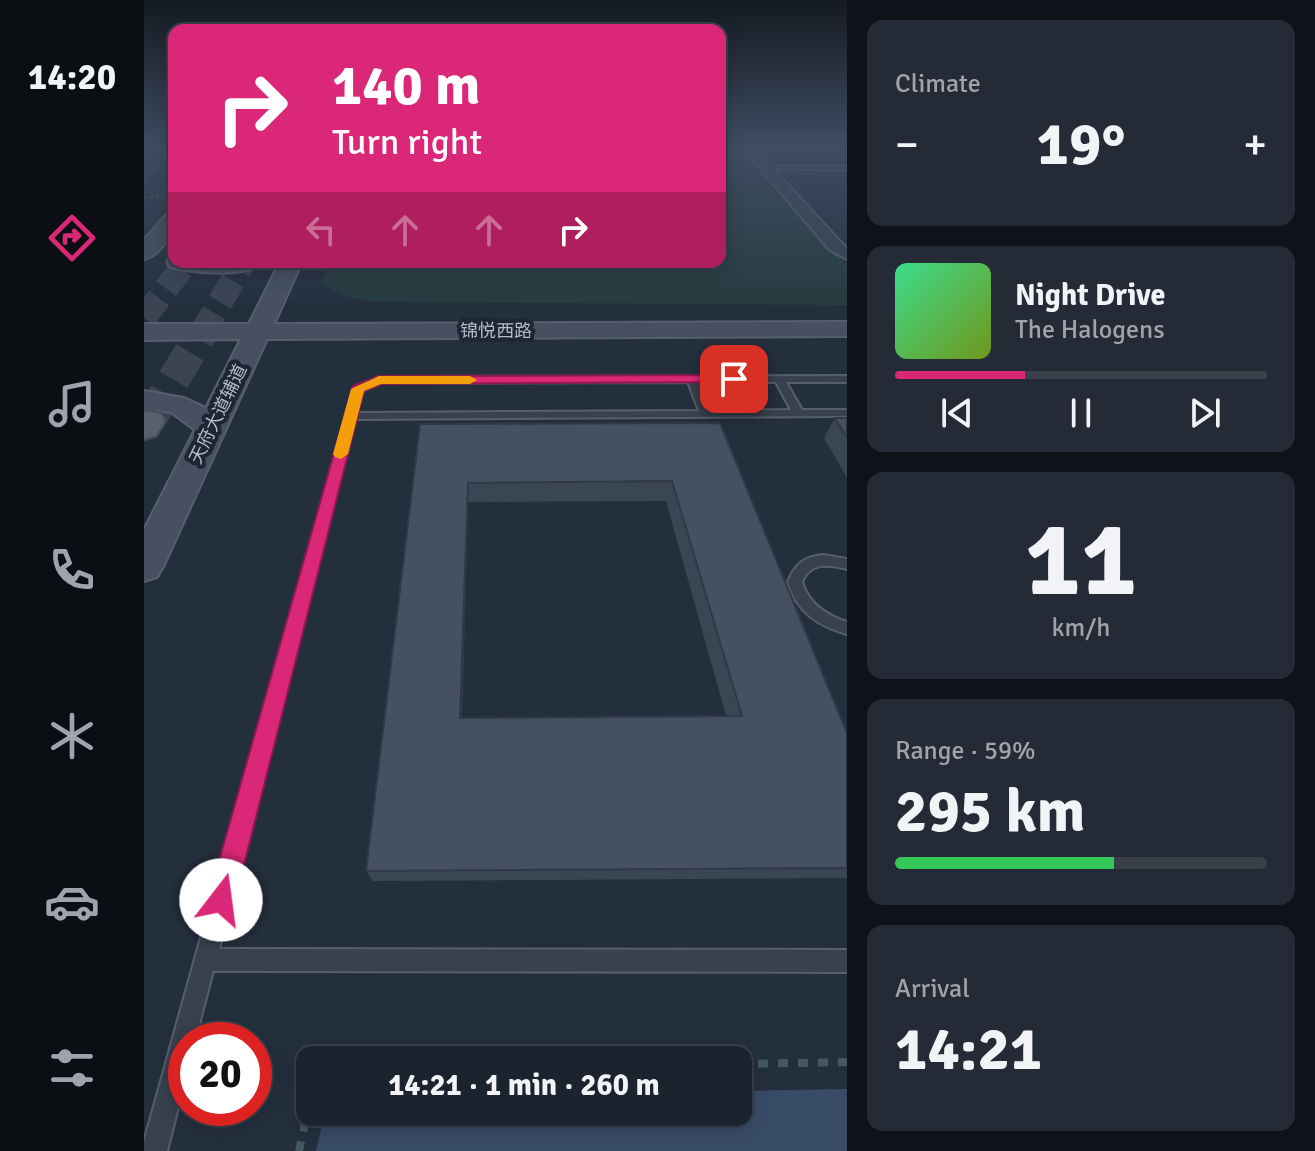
<!DOCTYPE html>
<html lang="en">
<head>
<meta charset="utf-8">
<style>
  :root { --surface:#1b232e; --page:#242b36; --text:#f1f3f6; --muted:#a0a4aa; --line:#39404a; --accent:#db2777 }
  body { margin:0; font-family:Signika,"Noto Sans SC",sans-serif; background:var(--page); color:var(--text); height:100vh; display:flex; flex-direction:column; font-size:30px; white-space:nowrap }
  * { box-sizing:border-box; margin:0 }
  p { font-size:26px; color:var(--muted) }
  .icon { flex:none; width:44px; height:44px; fill:none; stroke:currentColor; stroke-width:2; stroke-linecap:round; stroke-linejoin:round }
  .map { position:relative; flex:1; overflow:hidden }
  .side { display:flex; flex-direction:column; gap:20px; padding:20px; background:#0f1319; width:468px }
  .side>* { flex:none }
  .hud { position:absolute; left:24px; top:24px; width:558px; height:244px; border-radius:16px; box-shadow:0 4px 20px #0003,0 0 0 2px var(--line); background:#db2777; color:#fff; overflow:hidden }
  .speed { position:absolute; left:24px; top:1022px; display:flex; gap:16px; font-size:40px; font-weight:700; text-align:center }
  .speed>* { display:grid; place-content:center; width:104px; height:104px; border-radius:50%; background:var(--surface); box-shadow:0 4px 20px #0003,0 0 0 2px var(--line); line-height:1 }
  .speed .limit { border:12px solid #d22; background:#fff; color:#111 }
  .pin { position:absolute; display:grid; place-items:center; width:68px; height:68px; color:#fff; margin:-34px; border-radius:16px; box-shadow:0 4px 12px #0006 }
  .me { position:absolute; width:88px; margin:-44px; rotate:15deg; stroke-linejoin:round; filter:drop-shadow(0 0 6px #0008) }
  .turn { display:flex; align-items:center; gap:28px; height:168px; padding:0 32px; font-size:36px }
  .turn .icon { width:104px; height:104px; stroke-width:2.5 }
  .turn b { display:block; font-size:56px; line-height:68px }
  .lanes { display:flex; align-items:center; height:76px; padding:0 32px; background:#0003; justify-content:center; gap:40px; direction:ltr }
  .lanes .off { opacity:.35 }
  .big { font-size:60px; font-weight:800; line-height:1.1 }
  .side .tile { flex:1; display:flex; flex-direction:column; justify-content:center; gap:12px; min-width:0; padding:0 28px; border-radius:16px; background:var(--page) }
  .side .dial { align-items:center; gap:0 }
  .dial b { font-size:104px; line-height:1 }
  .song { display:flex; align-items:center; gap:24px }
  .cover { width:96px; height:96px; border-radius:12px; background:linear-gradient(135deg,hsl(150 70% 55%),hsl(80 70% 35%)) }
  .played { height:8px; border-radius:4px; background:linear-gradient(90deg,var(--accent) 35%,var(--line) 35%) }
  .keys { display:flex; justify-content:space-around; direction:ltr }
  .heat { display:flex; justify-content:space-between; align-items:center; font-size:44px; direction:ltr }
  .charge { height:12px; border-radius:6px; background:linear-gradient(90deg,#34c759 59%,var(--line) 0) }
  .trip { position:absolute; left:152px; top:1046px; width:456px; height:80px; border-radius:16px; background:var(--surface); box-shadow:0 4px 20px #0003,0 0 0 2px var(--line); font-weight:800; line-height:80px; text-align:center }
  main { display:flex; flex:1; min-height:0 }
  .tabs { display:flex; flex-direction:column; width:144px; justify-content:space-around; align-items:center; background:#0b0e12; color:var(--muted) }
  .tabs .icon { width:56px; height:56px }
  .tabs .current { color:var(--accent) }
  .tabs b { font-size:36px; color:var(--text) }
  .map>svg:first-child { display:block }
  .green { fill:#263c3f }
  .water { fill:#394c67 }
  .lines { fill:none; stroke-linecap:round; stroke-linejoin:round }
  .primary-tunnel-far1 { stroke:#3a4453; stroke-width:25; stroke-dasharray:25 12; stroke-linecap:butt }
  .primary-tunnel { stroke:#3a4453; stroke-width:32; stroke-dasharray:32 16; stroke-linecap:butt }
  .lane-casing { stroke:#565f6c; stroke-width:4 }
  .street-casing { stroke:#565f6c; stroke-width:4 }
  .secondary-casing { stroke:#565f6c; stroke-width:4 }
  .primary-casing { stroke:#414a57; stroke-width:4 }
  .path-far1 { stroke:#44595c; stroke-width:2; stroke-dasharray:3 3; stroke-linecap:butt }
  .path { stroke:#44595c; stroke-width:8; stroke-dasharray:10 10; stroke-linecap:butt }
  .lane { fill:#38414e; fill-rule:evenodd }
  .street { fill:#38414e; fill-rule:evenodd }
  .secondary { fill:#465061; fill-rule:evenodd }
  .primary { fill:#56606e; fill-rule:evenodd }
  .wall { fill:#3b4654; fill-rule:evenodd }
  .shaded-wall { fill:#303945 }
  .building { fill:#455162; stroke:#303945; stroke-width:2; fill-rule:evenodd }
  .route { fill:#db2777; stroke:#8e194d; stroke-width:2 }
  .slow { fill:#f59e0b }
  .labels { text-anchor:middle; stroke-width:8; stroke-linejoin:round; paint-order:stroke }
  .far-street-label { font-size:18px; fill:#b4bcc9; stroke:#1d2633 }
</style>
</head>
<body>
<main>
<nav class="tabs">
<b>14:20</b>
<svg class="icon current" aria-label="directions" viewBox="0 0 24 24"><path d="M12 3l9 9-9 9-9-9zM9 14v-3h6M13 9l2 2-2 2"/></svg>
<svg class="icon" aria-label="music" viewBox="0 0 24 24"><path d="M9 18V5l10-2v13"/><circle cx="6" cy="18" r="3"/><circle cx="16" cy="16" r="3"/></svg>
<svg class="icon" aria-label="phone" viewBox="0 0 24 24"><path d="M5 4h4l2 5-3 2q2 4 5 5l2-3 5 2v4C11 20 4 13 5 4z"/></svg>
<svg class="icon" aria-label="climate" viewBox="0 0 24 24"><path d="M12 3v18M4 7l16 10M4 17L20 7"/></svg>
<svg class="icon" aria-label="car" viewBox="0 0 24 24"><path d="M5 17H2v-5l4-1 3-4h7l3 4 3 1v5h-3M9 17h6M6 11h13"/><circle cx="7" cy="17" r="2"/><circle cx="17" cy="17" r="2"/></svg>
<svg class="icon" aria-label="filters" viewBox="0 0 24 24"><path d="M4 7h16M4 17h16"/><circle cx="9" cy="7" r="2"/><circle cx="15" cy="17" r="2"/></svg>
</nav>
<div class="map">
<svg width="703" height="1151" viewBox="0 0 703 1151">
  <rect width="100%" height="100%" fill="#242f3e"/>
  <path class="green" d="M576,146H587L703,265V305L230,302L200,296L178,284L182,262H576Z"/>
  <path class="water" d="M703,1089V1151H172L181,1112H594V1091Z"/>
  <g class="lines">
    <path class="primary-tunnel-far1" d="M0,318L42,262
      M57,334L100,262"/>
    <path class="primary-tunnel" d="M5,421L58,332"/>
    <g class="lane-casing">
      <path id="lane" d="M576,154L611,153L614,155L576,158Z
        M703,166V170L621,168L624,166Z
        M703,376V382H642L658,410H703V416L211,419L75,949L703,950V972L69,971L51,1040H42V1076L23,1151H0V1142L210,387L235,377ZM544,382L555,411L213,413L219,391L237,383ZM554,382H632L647,410L566,411Z
        M679,555L703,559V569C684,564 666,562 658,582C665,604 682,615 703,622V634C674,626 653,612 644,582C651,564 660,557 679,555Z"/>
    </g>
    <g class="street-casing">
      <path id="street" d="M597,146H608L703,249V259L686,250Z"/>
    </g>
    <g class="secondary-casing">
      <path id="secondary" d="M30,212C30,230 20,254 0,259V240L23,214Z
        M26,257H30V262H118C102,279 48,272 26,267L23,262Z
        M136,262H158L130,324L703,322V336L123,339L19,567L13,577L0,581V530L51,430L27,412L0,409V391L40,398L62,408L97,339L0,340V324H105Z"/>
    </g>
    <g class="primary-casing">
      <path id="primary" d="M5,411L17,414L21,421L12,436L0,439V412Z"/>
    </g>
    <path class="path-far1" d="M0,170L5,168L30,173
      M0,180L30,151
      M0,198L30,193"/>
    <path class="path" d="M594,1064L703,1062
      M155,1151L166,1099"/>
    <use href="#lane" class="lane"/>
    <use href="#street" class="street"/>
    <use href="#secondary" class="secondary"/>
    <use href="#primary" class="primary"/>
  </g>
  <path class="wall" d="M691,418H703V478L680,438Z
    M576,423L703,733V878L229,881L222,871L276,424ZM522,501L582,716L318,718L324,502Z"/>
  <path class="shaded-wall" d="M324,483V502L318,734L316,718Z"/>
  <path class="building" d="M691,418H703V438Z
    M576,423L703,733V868L222,871L276,424ZM528,481L598,716L316,718L324,483Z"/>
  <linearGradient id="sky" x2="0" y2="1"><stop stop-color="#141a22"/><stop offset="0.48" stop-color="#3f4d63"/><stop offset="1" stop-color="#3f4d63" stop-opacity="0"/></linearGradient>
  <rect width="703" height="307" fill="url(#sky)"/>
  <path class="route" d="M590,375L597,379L595,382L237,384L220,391L91,900L87,909L77,913L68,909L64,900L209,386L235,376Z"/>
  <path class="slow" d="M235,376H326L333,380L326,384H237L220,391L204,454L197,459L191,457L189,454L207,389Z"/>
  <g class="labels">
    <g class="far-street-label">
      <text x="352" y="337">锦悦西路</text>
      <text transform="translate(74 414) rotate(-64)" y="6">天府大道辅道</text>
    </g>
  </g>
</svg>
<div class="speed"><div class="limit">20</div></div>
<div class="pin" style="left:590px;top:379px;background:#d93025"><svg class="icon" aria-label="arrive" viewBox="0 0 24 24"><path d="M6 21V4h12l-3 4 3 4H6"/></svg></div>
<svg class="me" style="left:77px;top:900px" viewBox="-20 -20 40 40"><circle r="19" fill="#fff"/><path d="M0-13L10 11 0 6-10 11z" fill="#db2777"/></svg>
<div class="trip">14:21 · 1 min · 260 m</div>
<div class="hud">
<div class="turn"><svg class="icon" aria-label="right" viewBox="0 0 24 24"><path d="M7 20v-9h11M14 6l5 5-5 5"/></svg><div><b>140 m</b>Turn right</div></div>
<div class="lanes"><svg class="icon off" aria-label="left" viewBox="0 0 24 24"><path d="M17 20v-9H6M10 6l-5 5 5 5"/></svg><svg class="icon off" aria-label="ahead" viewBox="0 0 24 24"><path d="M12 20V5M6 11l6-6 6 6"/></svg><svg class="icon off" aria-label="ahead" viewBox="0 0 24 24"><path d="M12 20V5M6 11l6-6 6 6"/></svg><svg class="icon" aria-label="right" viewBox="0 0 24 24"><path d="M7 20v-9h11M14 6l5 5-5 5"/></svg></div>
</div>
</div>
<section class="side">
<div class="tile"><p>Climate</p>
<div class="heat"><a>−</a><b class="big">19°</b><a>+</a></div>
</div>
<div class="tile">
<div class="song"><i class="cover"></i><div><b>Night Drive</b><p>The Halogens</p></div></div>
<div class="played"></div>
<div class="keys"><svg class="icon" aria-label="previous" viewBox="0 0 24 24"><path d="M18 5L8 12l10 7zM5 5v14"/></svg><svg class="icon" aria-label="pause" viewBox="0 0 24 24"><path d="M8 5v14M16 5v14"/></svg><svg class="icon" aria-label="next" viewBox="0 0 24 24"><path d="M6 5l10 7-10 7zM19 5v14"/></svg></div>
</div>
<div class="tile dial"><b>11</b><p>km/h</p></div>
<div class="tile"><p>Range · 59%</p><b class="big">295 km</b><div class="charge"></div></div>
<div class="tile"><p>Arrival</p><b class="big">14:21</b></div>
</section>
</main>
</body>
</html>
